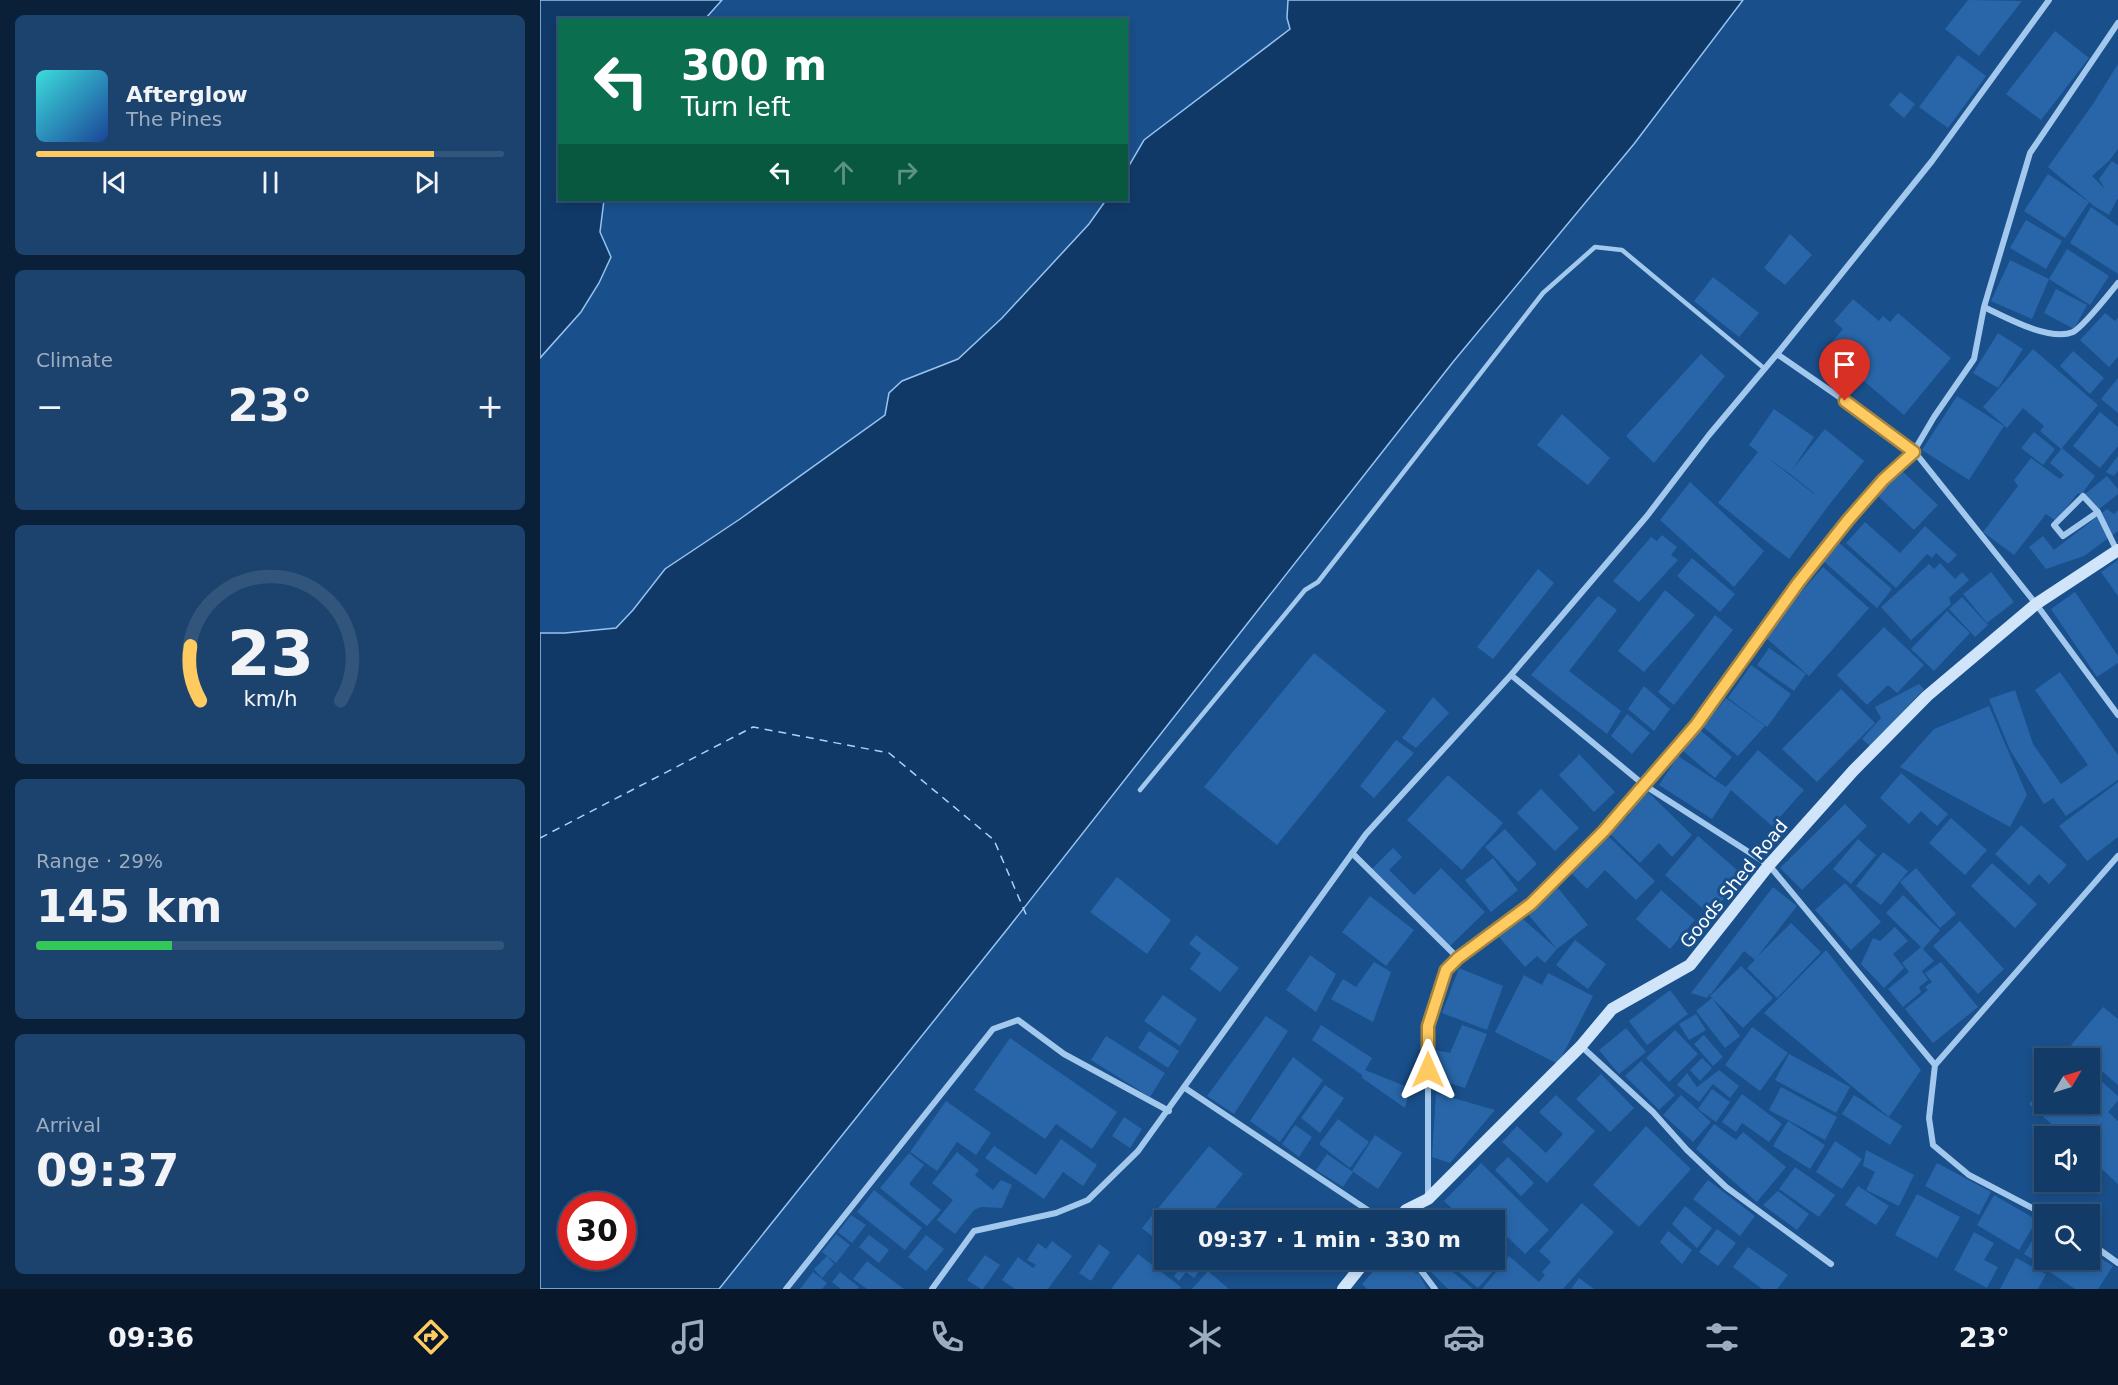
<!DOCTYPE html>
<html lang="en">
<head>
<meta charset="utf-8">
<style>
  :root { --surface:#133b68; --page:#1c426e; --text:#f1f3f6; --muted:#9dadc0; --line:#32557c; --accent:#ffcb60 }
  body { margin:0; font-family:"DejaVu Sans",sans-serif; background:var(--page); color:var(--text); height:100vh; display:flex; flex-direction:column; font-size:22px; white-space:nowrap }
  * { box-sizing:border-box; margin:0 }
  p { font-size:20px; color:var(--muted) }
  .icon { flex:none; width:33px; height:33px; fill:none; stroke:currentColor; stroke-width:2; stroke-linecap:round; stroke-linejoin:round }
  .map { position:relative; flex:1; overflow:hidden }
  .details { display:flex; flex-direction:column; gap:15px; padding:15px; background:#0a2039; width:540px }
  .details>* { flex:none }
  .banner { position:absolute; left:18px; top:18px; width:570px; height:183px; border-radius:0px; box-shadow:0 3px 9px #0003,0 0 0 2px var(--line); background:#0b6e4f; color:#fff; overflow:hidden }
  .needle { width:39px; rotate:52deg }
  .controls { position:absolute; left:1494px; top:1048px; display:grid; gap:12px }
  .controls a { display:grid; place-items:center; width:66px; height:66px; border-radius:0px; background:var(--surface); box-shadow:0 3px 9px #0003,0 0 0 2px var(--line); font-size:30px }
  .speed { position:absolute; left:18px; top:1192px; display:flex; gap:12px; font-size:30px; font-weight:700; text-align:center }
  .speed>* { display:grid; place-content:center; width:78px; height:78px; border-radius:50%; background:var(--surface); box-shadow:0 3px 9px #0003,0 0 0 2px var(--line); line-height:1 }
  .speed .limit { border:9px solid #d22; background:#fff; color:#111 }
  .pin { position:absolute; display:grid; place-items:center; width:51px; height:51px; color:#fff; margin:-62px -26px; border-radius:50% 50% 50% 0; rotate:-45deg; box-shadow:0 0 6px #0007 }
  .pin .icon { rotate:45deg }
  .me { position:absolute; width:66px; margin:-33px; rotate:0deg; stroke-linejoin:round; filter:drop-shadow(0 0 4px #0008) }
  .turn { display:flex; align-items:center; gap:21px; height:126px; padding:0 24px; font-size:27px }
  .turn .icon { width:78px; height:78px; stroke-width:2.5 }
  .turn b { display:block; font-size:42px; line-height:51px }
  .lanes { display:flex; align-items:center; height:57px; padding:0 24px; background:#0003; justify-content:center; gap:30px; direction:ltr }
  .lanes .off { opacity:.35 }
  .big { font-size:45px; font-weight:600; line-height:1.1 }
  .details .card { flex:1; display:flex; flex-direction:column; justify-content:center; gap:9px; min-width:0; padding:0 21px; border-radius:9px; background:var(--page) }
  .details .dial { align-items:center; gap:0 }
  .dial svg { height:156px; overflow:visible; fill:none; stroke:var(--line); stroke-width:7; stroke-linecap:round; text-anchor:middle }
  .dial text { fill:var(--text); stroke:none }
  .song { display:flex; align-items:center; gap:18px }
  .cover { width:72px; height:72px; border-radius:9px; background:linear-gradient(135deg,hsl(180 70% 55%),hsl(220 70% 35%)) }
  .played { height:6px; border-radius:3px; background:linear-gradient(90deg,var(--accent) 85%,var(--line) 85%) }
  .keys { display:flex; justify-content:space-around; direction:ltr }
  .heat { display:flex; justify-content:space-between; align-items:center; font-size:33px; direction:ltr }
  .charge { height:9px; border-radius:4px; background:linear-gradient(90deg,#34c759 29%,var(--line) 0) }
  .trip { position:absolute; left:614px; top:1210px; width:351px; height:60px; border-radius:0px; background:var(--surface); box-shadow:0 3px 9px #0003,0 0 0 2px var(--line); font-weight:600; line-height:60px; text-align:center }
  .menu { display:flex; height:96px; justify-content:space-around; align-items:center; background:#08182a; color:var(--muted) }
  .menu .icon { width:42px; height:42px }
  .menu .active { color:var(--accent) }
  .menu b { font-size:27px; color:var(--text) }
  main { display:flex; flex:1; min-height:0 }
  .map>svg:first-child { display:block }
  .water { fill:#113968; stroke:#96c3f0; stroke-width:1.5; fill-rule:evenodd }
  .lines { fill:none; stroke-linecap:round; stroke-linejoin:round }
  .ferry { stroke:#afd2f5; stroke-width:1.5; stroke-dasharray:8 6; stroke-linecap:butt }
  .building { fill:#2866a9; fill-rule:evenodd }
  .lane { stroke:#a3c8ed; stroke-width:4.5 }
  .street { stroke:#a3c8ed; stroke-width:6 }
  .secondary { stroke:#d0e4fa; stroke-width:12 }
  .route-casing { stroke:#a6843e; stroke-width:15 }
  .route { stroke:#ffcb60; stroke-width:10 }
  .labels { text-anchor:middle; stroke-width:6; stroke-linejoin:round; paint-order:stroke }
  .street-label { font-size:18px; fill:#fff; stroke:#194f8a }
</style>
</head>
<body>
<main>
<section class="details">
<div class="card">
<div class="song"><i class="cover"></i><div><b>Afterglow</b><p>The Pines</p></div></div>
<div class="played"></div>
<div class="keys"><svg class="icon" aria-label="previous" viewBox="0 0 24 24"><path d="M18 5L8 12l10 7zM5 5v14"/></svg><svg class="icon" aria-label="pause" viewBox="0 0 24 24"><path d="M8 5v14M16 5v14"/></svg><svg class="icon" aria-label="next" viewBox="0 0 24 24"><path d="M6 5l10 7-10 7zM19 5v14"/></svg></div>
</div>
<div class="card"><p>Climate</p>
<div class="heat"><a>−</a><b class="big">23°</b><a>+</a></div>
</div>
<div class="card dial"><svg viewBox="0 0 100 80">
<path d="M14 69A42 42 0 1 1 86 69"/>
<path d="M14 69A42 42 0 0 1 9 41" stroke="#ffcb60"/>
<text x="50" y="56" font-size="32" font-weight="700">23</text>
<text x="50" y="72" font-size="11">km/h</text>
</svg></div>
<div class="card"><p>Range · 29%</p><b class="big">145 km</b><div class="charge"></div></div>
<div class="card"><p>Arrival</p><b class="big">09:37</b></div>
</section>
<div class="map">
<svg width="1578" height="1289" viewBox="0 0 1578 1289">
  <rect width="100%" height="100%" fill="#194f8a"/>
  <path class="water" d="M0,0H182L165,19L20,20V200H64L60,232L71,257L59,283L41,312L0,358Z
    M748,0H1203L1094,144L913,362L469,927L179,1289H0V633H25L76,628L93,610L125,569L200,519L345,415L349,393L362,381L418,359L462,318L549,224L566,200H586L587,169L604,140L750,29L747,18ZM32,1206H82V1257H32Z"/>
  <g class="lines">
    <path class="ferry" d="M0,838L213,727L349,753L454,840L488,919"/>
  </g>
  <path class="building" d="M1428,0L1482,1L1439,56L1405,29Z
    M1515,31L1549,58L1501,120L1466,94Z
    M1418,55L1446,76L1408,128L1379,107Z
    M1578,64V149L1569,161L1552,176L1565,189L1559,179L1572,161L1578,165V198L1569,215L1554,206L1508,167L1553,104Z
    M1360,92L1375,104L1364,118L1349,105Z
    M1508,174L1549,202L1525,238L1484,211Z
    M1551,207L1578,226V274L1530,243Z
    M1486,220L1522,241L1506,269L1470,248Z
    M1250,234L1272,255L1245,285L1224,268Z
    M1527,249L1569,276L1550,305L1509,279Z
    M1470,260L1509,279L1492,319L1451,301Z
    M1173,277L1219,313L1199,337L1154,301Z
    M1516,289L1547,305L1534,329L1504,313Z
    M1313,299L1339,321L1343,316L1350,322L1358,313L1411,358L1364,415L1286,349L1303,329L1294,321Z
    M1565,313L1575,321L1578,318V357L1569,367L1540,340Z
    M1458,333L1483,349L1458,388L1433,373Z
    M1493,349L1558,405L1521,449L1500,431L1504,426L1483,408L1467,428L1443,407Z
    M1533,351L1564,378L1550,394L1520,366Z
    M1161,354L1185,376L1114,463L1086,436Z
    M1578,378V413L1561,399Z
    M1417,396L1464,426L1429,480L1382,450Z
    M1234,409L1274,437L1252,470L1285,429L1324,461L1289,505L1249,559L1178,503L1218,452L1209,445ZM1228,458L1249,473L1275,494H1274Z
    M1560,412L1578,427V446L1560,468L1533,446Z
    M1022,414L1070,458L1048,485L997,445Z
    M1494,432L1515,449L1503,465L1481,448Z
    M1522,448L1555,476L1541,495L1538,493L1516,521L1506,514L1474,555L1443,532L1478,486L1474,480L1491,458L1520,479L1524,475L1510,463Z
    M1578,456V471L1574,476L1566,472Z
    M1361,470L1398,505L1374,530L1337,495Z
    M1567,476L1578,489V494L1558,510L1545,494Z
    M1150,482L1224,551L1194,587L1120,520Z
    M1567,509L1574,514L1578,510V531L1544,556L1506,569L1489,547L1503,536L1514,550Z
    M1325,522L1360,553L1385,526L1417,555L1408,564L1396,553L1392,558L1387,554L1356,588L1306,543Z
    M1122,535L1137,547L1131,555L1138,560L1099,602L1073,581L1111,537L1117,541Z
    M1297,541L1352,589L1337,608L1281,559Z
    M1152,558L1195,594L1180,612L1137,576Z
    M1578,560V596L1561,572Z
    M1400,563L1415,579L1422,572L1429,580L1409,598L1411,604L1371,640L1341,607L1389,564L1394,569Z
    M1283,567L1329,608L1269,676L1223,635Z
    M998,569L1014,583L953,659L937,647Z
    M1451,572L1474,602L1447,623L1423,594Z
    M1125,590L1155,615L1104,672L1078,651Z
    M1535,592L1578,656V663L1557,677L1511,609Z
    M1058,596L1077,610L1029,671L1081,711L1067,734L991,675Z
    M1422,597L1448,625L1435,637L1409,609Z
    M1407,611L1430,633L1394,671L1371,649Z
    M1175,615L1193,630L1134,705L1118,692Z
    M1344,627L1384,665L1357,693L1348,685L1327,705L1297,675Z
    M1229,648L1266,674L1254,691L1217,665Z
    M774,653L846,711L737,845L664,787Z
    M1211,665L1251,694L1227,727L1188,698Z
    M1520,672L1578,755V780L1526,816L1513,798L1504,804L1470,750L1449,699L1475,690L1493,744L1521,784L1548,765L1495,690Z
    M1379,684L1384,689L1331,747L1322,739L1341,718L1335,707Z
    M1104,686L1130,709L1114,731L1088,709Z
    M1301,689L1335,723L1277,782L1242,749Z
    M893,697L909,713L876,748L862,738Z
    M1186,698L1225,726L1198,756L1163,727Z
    M1449,706L1487,795L1470,827L1360,767L1394,729Z
    M1087,714L1110,733L1092,754L1071,736Z
    M1160,730L1192,757L1175,778L1143,751Z
    M856,740L874,753L834,798L820,786Z
    M1218,750L1264,790L1232,826L1191,790L1172,819L1119,785L1138,756L1186,787Z
    M1039,754L1075,792L1054,812L1019,775L1038,756Z
    M1361,773L1408,814L1397,826L1381,811L1369,824L1340,798Z
    M908,775L963,823L922,870L867,820Z
    M1578,782V837L1547,861L1519,826Z
    M1001,789L1039,828L1015,851L977,813Z
    M1105,789L1152,835L1132,857L1119,843L1100,863L1070,834L1090,814L1084,811Z
    M1305,804L1327,826L1262,890L1240,868Z
    M1411,818L1447,850L1425,875L1389,843Z
    M1481,825L1527,865L1509,884L1499,874L1489,885L1455,854Z
    M965,829L997,864L978,882L945,847Z
    M1067,835L1115,881L1096,900L1065,870L1047,889L1031,873Z
    M1158,836L1204,876L1170,915L1125,875Z
    M1318,839L1336,855L1311,884L1293,869Z
    M853,848L862,857L849,870L874,895L901,868L945,912L909,947L832,869Z
    M1343,852L1368,871L1341,905L1316,886Z
    M953,858L978,890L951,912L925,880Z
    M1452,863L1497,904L1475,928L1431,886Z
    M1376,868L1416,914L1400,928L1360,882Z
    M577,877L631,920L607,954L550,912Z
    M1305,883L1341,922L1311,950L1275,910Z
    M1233,887L1257,906L1217,957L1251,923L1281,952L1237,998L1207,968L1215,960L1204,951L1170,995L1168,993L1169,995L1167,998L1151,993Z
    M1018,888L1048,925L1017,949L1005,963L997,956L985,967L959,937L983,919L1017,949L987,913Z
    M1121,890L1155,920L1130,949L1096,919Z
    M1363,895L1400,930L1383,949L1394,961L1382,971L1388,980L1379,987L1381,992L1363,1007L1348,989L1369,972L1362,963L1381,947L1346,913Z
    M830,896L874,930L846,966L802,932Z
    M1420,921L1464,969L1438,994L1393,946Z
    M1355,927L1368,941L1353,954L1364,968L1344,988L1321,964L1333,938L1340,941Z
    M656,935L699,968L680,992L650,969L661,953L649,944Z
    M1035,940L1066,964L1048,989L1016,965Z
    M1286,950L1381,1070L1349,1117L1224,1013Z
    M770,955L796,974L776,1012L746,990Z
    M834,962L851,972L833,1022L791,999L803,979L816,987Z
    M1401,962L1438,1007L1393,1043L1365,1009L1388,990L1385,987L1392,982L1385,973Z
    M1201,966L1233,998L1203,1028L1170,996Z
    M919,968L963,986L947,1030L902,1013Z
    M1008,973L1053,996L1018,1064L955,1032L984,975L1002,985Z
    M1130,990L1148,1014L1107,1045L1089,1021Z
    M623,995L657,1019L640,1046L604,1021Z
    M1172,998L1200,1036L1185,1048L1156,1011Z
    M1563,1007L1578,1019V1085L1531,1045Z
    M1156,1014L1166,1030L1149,1040L1139,1024Z
    M726,1016L748,1031L694,1114L667,1096Z
    M781,1025L832,1058L825,1070L870,1088L865,1108L822,1078V1075L772,1040Z
    M922,1025L947,1034L925,1088L892,1078L896,1050L910,1053Z
    M1212,1027L1248,1053L1220,1091L1185,1065Z
    M1086,1028L1106,1052L1079,1074L1059,1050Z
    M1135,1030L1158,1054L1129,1082L1106,1058Z
    M609,1031L639,1051L628,1068L598,1048Z
    M1164,1035L1183,1057L1173,1066L1154,1044Z
    M566,1036L625,1073L610,1097L551,1060Z
    M470,1038L577,1112L552,1149L516,1124L505,1139L434,1090Z
    M1249,1054L1310,1087L1296,1113L1235,1080Z
    M753,1057L783,1080L740,1142L710,1121Z
    M1162,1058L1172,1068L1160,1081L1150,1070Z
    M1101,1061L1135,1095L1119,1110L1085,1076Z
    M1179,1070L1199,1086L1190,1098L1173,1084L1159,1102L1137,1085L1147,1073L1157,1087Z
    M1550,1071L1578,1096V1101L1568,1112L1578,1121V1184L1550,1158V1137H1526L1489,1104L1504,1087V1104H1550Z
    M1061,1074L1094,1108L1070,1132L1036,1099Z
    M785,1085L804,1098L780,1133L761,1118Z
    M1241,1087L1297,1117L1285,1140L1229,1110Z
    M1172,1089L1190,1102L1176,1122L1158,1109Z
    M896,1093L955,1110L910,1163L892,1157Z
    M1202,1094L1242,1124L1229,1142L1202,1123L1196,1132L1182,1122Z
    M1016,1095L1055,1131L1007,1183L962,1142L977,1126L1006,1153L1023,1134L999,1112Z
    M1141,1095L1171,1122L1153,1142L1123,1115Z
    M1314,1095L1362,1126L1350,1145L1302,1114Z
    M406,1101L451,1133L436,1155L417,1142L397,1171L370,1152Z
    M584,1117L602,1129L590,1148L572,1136Z
    M798,1119L829,1142L810,1168L779,1144Z
    M1248,1121L1285,1145L1270,1169L1233,1146Z
    M1174,1124L1196,1140L1203,1132L1246,1167L1217,1202L1156,1149Z
    M755,1125L772,1137L759,1157L742,1144Z
    M1106,1126L1151,1169L1099,1227L1053,1185Z
    M835,1135L862,1153L838,1189L812,1171Z
    M521,1139L557,1165L543,1186L523,1172L504,1199L445,1158L454,1146L496,1175Z
    M1295,1141L1322,1159L1302,1189L1276,1172Z
    M669,1146L703,1174L665,1221H624V1246L602,1228Z
    M1326,1150L1374,1175L1359,1206L1326,1190L1335,1172L1323,1166Z
    M417,1152L439,1170L435,1175L453,1190L461,1180L472,1185L462,1208L441,1207L434,1210L415,1234L397,1220L413,1200L392,1183Z
    M369,1153L384,1165L369,1184L401,1210L387,1226L340,1188Z
    M787,1154L813,1172L803,1187L776,1170Z
    M968,1157L994,1183L981,1196L955,1170Z
    M941,1163L1009,1230L985,1254L954,1224V1221L948,1218L945,1221H925L904,1201Z
    M1397,1163L1451,1192L1439,1215L1385,1186Z
    M1255,1167L1295,1195L1279,1217L1239,1189Z
    M1168,1180L1215,1216L1200,1236L1153,1199Z
    M1318,1186L1349,1206L1336,1225L1305,1205Z
    M334,1190L382,1228L365,1250L317,1212Z
    M1238,1191L1269,1214L1257,1230L1223,1205Z
    M1377,1194L1420,1217L1397,1258L1355,1235Z
    M1454,1195L1497,1220L1479,1250L1437,1225Z
    M1042,1203L1074,1232L1023,1289H942L969,1256L999,1282L1005,1275L1002,1272L1011,1262L999,1251Z
    M1145,1206L1172,1228L1157,1248L1132,1224Z
    M311,1215L326,1225L312,1243L298,1232Z
    M1504,1221V1260H1508L1504,1266L1484,1254Z
    M1177,1229L1196,1243L1178,1266L1159,1252Z
    M1128,1231L1152,1250L1142,1264L1120,1242Z
    M1434,1232L1454,1243L1444,1260L1458,1267L1447,1288L1414,1270Z
    M296,1234L310,1245L296,1263L282,1252Z
    M329,1235L349,1250L339,1263L319,1247Z
    M386,1235L404,1249L386,1271L368,1257Z
    M512,1241L532,1256L508,1289H475L462,1280L478,1257L493,1268L496,1265L487,1260L498,1243L506,1249Z
    M559,1244L570,1252L551,1281L539,1273Z
    M1208,1247L1248,1275L1237,1289H1222L1193,1267Z
    M1553,1253L1573,1266L1558,1289H1535L1508,1271L1515,1260H1522L1540,1272Z
    M598,1254L641,1287L640,1289H571Z
    M445,1255L460,1265L443,1289H441L427,1280Z
    M287,1256L294,1264L282,1278L274,1269Z
    M1476,1258L1506,1274L1498,1289H1460Z
    M637,1260H657L664,1265L654,1278L646,1272L639,1281L634,1276L641,1267L635,1263Z
    M843,1260L879,1274L887,1289H827L822,1284Z
    M905,1260H950L957,1267L938,1288Z
    M327,1261L336,1268L364,1289H327L313,1279Z
    M900,1261L933,1289H908L891,1272Z
    M668,1271L689,1289H652Z
    M273,1272L287,1283L282,1289H260Z
    M300,1272L319,1287L317,1289H301L292,1282Z
    M1039,1278L1054,1289H1031Z"/>
  <g class="lines">
    <path class="lane" d="M600,790L765,590L778,582L1003,293L1055,247L1082,250L1225,369"/>
    <path class="street" d="M1444,307L1490,153L1578,23
      M1237,354L1305,401L1374,451L1496,604L1578,715
      M1558,512L1523,536L1514,525L1543,496L1558,512L1577,551
      M971,675L1104,785L1229,865L1395,1065L1389,1118L1393,1145L1429,1175L1506,1215
      M812,853L918,958
      M1041,1046L1113,1112L1147,1150L1186,1187L1291,1264
      M1395,1065L1578,856
      M645,1088L844,1221
      M888,1197V1026L906,970L918,958L991,904L1064,831L1156,725L1258,583L1308,520L1343,480L1374,451L1394,417L1434,359L1444,307C1465,317 1510,342 1533,332C1543,327 1569,294 1578,283
      M1550,1243L1578,1263
      M873,1260L895,1289
      M246,1289L453,1029L478,1020L524,1054L629,1111
      M392,1289L434,1231L516,1213L548,1200L598,1151L826,834L971,675L1107,516L1169,435L1237,354L1392,161L1509,0"/>
    <path class="secondary" d="M858,1221L866,1210L888,1199L1041,1046L1072,1009L1150,965L1229,865L1313,771L1387,696L1496,604L1578,550
      M803,1289L826,1260"/>
  </g>
  <g class="lines">
    <g class="route-casing">
      <path id="route" d="M888,1070V1026L906,970L918,958L991,904L1064,831L1156,725L1258,583L1308,520L1343,480L1374,452L1305,401"/>
    </g>
    <use href="#route" class="route"/>
  </g>
  <g class="labels">
    <g class="street-label">
      <text transform="translate(1194 884) rotate(-51)" y="6">Goods Shed Road</text>
    </g>
  </g>
</svg>
<div class="controls">
<a><svg class="needle" viewBox="-14 -14 28 28"><path d="M0-13l5 13h-10z" fill="#e53935"/><path d="M0 13l5-13h-10z" fill="#9dadc0"/></svg></a>
<a><svg class="icon" aria-label="sound" viewBox="0 0 24 24"><path d="M4 9h4l5-4v14l-5-4H4zM17 9q2 3 0 6"/></svg></a>
<a><svg class="icon" aria-label="search" viewBox="0 0 24 24"><circle cx="10" cy="10" r="6"/><path d="M15 15l6 6"/></svg></a>
</div>
<div class="speed"><div class="limit">30</div></div>
<div class="pin" style="left:1305px;top:401px;background:#d93025"><svg class="icon" aria-label="arrive" viewBox="0 0 24 24"><path d="M6 21V4h12l-3 4 3 4H6"/></svg></div>
<svg class="me" style="left:888px;top:1070px" viewBox="-20 -20 40 40"><path d="M0-17L14 15 0 8-14 15z" fill="#ffcb60" stroke="#fff" stroke-width="4"/></svg>
<div class="trip">09:37 · 1 min · 330 m</div>
<div class="banner">
<div class="turn"><svg class="icon" aria-label="left" viewBox="0 0 24 24"><path d="M17 20v-9H6M10 6l-5 5 5 5"/></svg><div><b>300 m</b>Turn left</div></div>
<div class="lanes"><svg class="icon" aria-label="left" viewBox="0 0 24 24"><path d="M17 20v-9H6M10 6l-5 5 5 5"/></svg><svg class="icon off" aria-label="ahead" viewBox="0 0 24 24"><path d="M12 20V5M6 11l6-6 6 6"/></svg><svg class="icon off" aria-label="right" viewBox="0 0 24 24"><path d="M7 20v-9h11M14 6l5 5-5 5"/></svg></div>
</div>
</div>
</main>
<nav class="menu">
<b>09:36</b>
<svg class="icon active" aria-label="directions" viewBox="0 0 24 24"><path d="M12 3l9 9-9 9-9-9zM9 14v-3h6M13 9l2 2-2 2"/></svg>
<svg class="icon" aria-label="music" viewBox="0 0 24 24"><path d="M9 18V5l10-2v13"/><circle cx="6" cy="18" r="3"/><circle cx="16" cy="16" r="3"/></svg>
<svg class="icon" aria-label="phone" viewBox="0 0 24 24"><path d="M5 4h4l2 5-3 2q2 4 5 5l2-3 5 2v4C11 20 4 13 5 4z"/></svg>
<svg class="icon" aria-label="climate" viewBox="0 0 24 24"><path d="M12 3v18M4 7l16 10M4 17L20 7"/></svg>
<svg class="icon" aria-label="car" viewBox="0 0 24 24"><path d="M5 17H2v-5l4-1 3-4h7l3 4 3 1v5h-3M9 17h6M6 11h13"/><circle cx="7" cy="17" r="2"/><circle cx="17" cy="17" r="2"/></svg>
<svg class="icon" aria-label="filters" viewBox="0 0 24 24"><path d="M4 7h16M4 17h16"/><circle cx="9" cy="7" r="2"/><circle cx="15" cy="17" r="2"/></svg>
<b>23°</b>
</nav>
</body>
</html>
